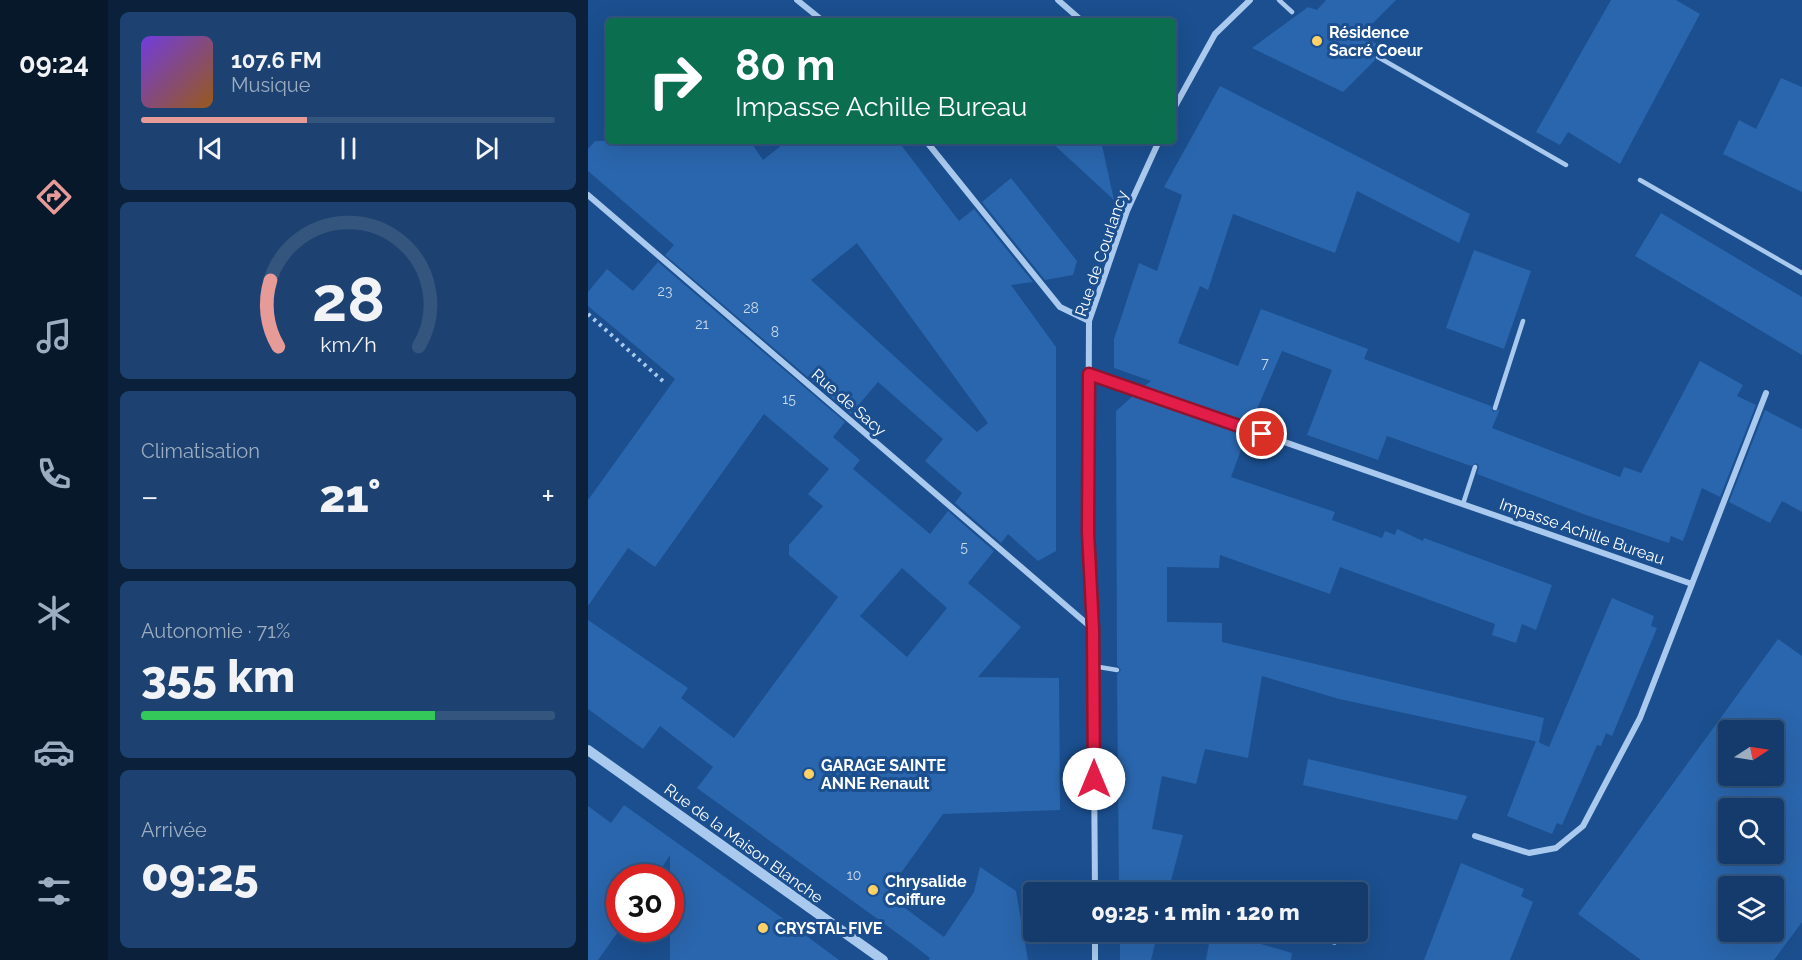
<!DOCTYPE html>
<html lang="fr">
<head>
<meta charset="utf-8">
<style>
  :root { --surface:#143b6b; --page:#1d4271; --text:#f1f3f6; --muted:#9dadc1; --line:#33557e; --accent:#e69b98 }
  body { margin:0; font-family:Raleway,sans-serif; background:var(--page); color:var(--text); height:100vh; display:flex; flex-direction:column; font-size:22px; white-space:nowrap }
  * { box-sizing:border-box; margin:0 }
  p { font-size:20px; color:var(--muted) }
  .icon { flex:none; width:33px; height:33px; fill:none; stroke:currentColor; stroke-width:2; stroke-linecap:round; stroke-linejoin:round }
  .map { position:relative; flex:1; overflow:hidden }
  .drawer { display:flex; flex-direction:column; gap:12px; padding:12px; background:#0b203b; width:480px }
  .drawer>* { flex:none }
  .guide { position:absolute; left:18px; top:18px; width:570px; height:126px; border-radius:6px; box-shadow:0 6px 24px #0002,0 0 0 2px var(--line); background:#0b6e4f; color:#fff; overflow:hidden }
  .needle { width:39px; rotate:78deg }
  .buttons { position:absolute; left:1130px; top:720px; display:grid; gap:12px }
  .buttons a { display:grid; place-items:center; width:66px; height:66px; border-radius:6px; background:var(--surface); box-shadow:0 6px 24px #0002,0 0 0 2px var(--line); font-size:30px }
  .speed { position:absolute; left:18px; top:864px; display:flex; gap:12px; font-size:30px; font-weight:700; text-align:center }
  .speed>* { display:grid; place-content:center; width:78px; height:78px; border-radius:50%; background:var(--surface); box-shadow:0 6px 24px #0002,0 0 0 2px var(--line); line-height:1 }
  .speed .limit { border:9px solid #d22; background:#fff; color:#111 }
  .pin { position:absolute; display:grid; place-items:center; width:51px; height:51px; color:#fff; margin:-26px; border:3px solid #fff; border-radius:50%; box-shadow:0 2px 6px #0007 }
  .me { position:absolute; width:66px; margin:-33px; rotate:0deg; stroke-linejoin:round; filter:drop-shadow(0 0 4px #0008) }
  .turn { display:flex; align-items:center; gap:21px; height:126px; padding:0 30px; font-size:27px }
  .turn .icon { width:78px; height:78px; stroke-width:2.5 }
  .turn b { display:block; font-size:42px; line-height:51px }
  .big { font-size:45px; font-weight:800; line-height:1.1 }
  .drawer .widget { flex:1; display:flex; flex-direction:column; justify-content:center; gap:9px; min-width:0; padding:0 21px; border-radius:9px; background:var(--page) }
  .drawer .dial { align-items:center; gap:0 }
  .dial svg { height:156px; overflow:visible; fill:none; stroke:var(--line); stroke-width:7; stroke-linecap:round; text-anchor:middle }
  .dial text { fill:var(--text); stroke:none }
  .song { display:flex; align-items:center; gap:18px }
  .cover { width:72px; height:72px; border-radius:9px; background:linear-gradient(135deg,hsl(260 70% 55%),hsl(30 70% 35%)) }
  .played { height:6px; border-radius:3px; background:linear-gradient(90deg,var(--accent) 40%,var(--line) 40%) }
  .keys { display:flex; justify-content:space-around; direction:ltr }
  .heat { display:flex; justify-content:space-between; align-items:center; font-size:33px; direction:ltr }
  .charge { height:9px; border-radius:4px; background:linear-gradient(90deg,#34c759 71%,var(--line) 0) }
  .trip { position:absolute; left:435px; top:882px; width:345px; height:60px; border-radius:6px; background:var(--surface); box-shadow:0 6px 24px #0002,0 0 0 2px var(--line); font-weight:800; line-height:60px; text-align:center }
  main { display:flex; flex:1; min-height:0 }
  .dock { display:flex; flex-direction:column; width:108px; justify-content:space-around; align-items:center; background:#08182b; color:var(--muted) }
  .dock .icon { width:42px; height:42px }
  .dock .selected { color:var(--accent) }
  .dock b { font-size:27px; color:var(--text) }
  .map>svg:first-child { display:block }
  .water { fill:#123a6d; stroke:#9cc4f0; stroke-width:1.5 }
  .building { fill:#2a66ad; fill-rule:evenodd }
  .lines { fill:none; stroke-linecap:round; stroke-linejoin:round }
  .path { stroke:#a9c9ee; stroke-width:4; stroke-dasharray:3 4.5; stroke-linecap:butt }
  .service { stroke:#a9c9ee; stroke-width:4.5 }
  .minor { stroke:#a9c9ee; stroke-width:6 }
  .tertiary { stroke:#a9c9ee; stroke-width:10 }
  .route-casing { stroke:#92132f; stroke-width:15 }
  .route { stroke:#e11d48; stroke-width:10 }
  .poi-dot { fill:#ffd166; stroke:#1b4f8f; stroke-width:2 }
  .labels { text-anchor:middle; stroke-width:6; stroke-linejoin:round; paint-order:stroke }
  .number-label { font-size:14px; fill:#cad9ea }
  .poi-label { font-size:16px; font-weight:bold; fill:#fff; stroke:#1b4f8f; text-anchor:start }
  .street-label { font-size:16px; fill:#fff; stroke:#1b4f8f }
</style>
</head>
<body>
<main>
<nav class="dock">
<b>09:24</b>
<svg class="icon selected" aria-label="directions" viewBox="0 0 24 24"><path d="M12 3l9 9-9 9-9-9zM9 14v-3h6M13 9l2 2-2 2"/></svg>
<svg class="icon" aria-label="music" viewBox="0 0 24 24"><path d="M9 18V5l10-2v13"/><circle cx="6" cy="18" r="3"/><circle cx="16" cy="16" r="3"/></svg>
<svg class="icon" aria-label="phone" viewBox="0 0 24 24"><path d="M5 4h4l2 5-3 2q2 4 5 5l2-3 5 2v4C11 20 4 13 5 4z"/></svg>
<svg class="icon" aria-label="climate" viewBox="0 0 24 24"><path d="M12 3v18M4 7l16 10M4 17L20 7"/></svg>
<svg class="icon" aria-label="car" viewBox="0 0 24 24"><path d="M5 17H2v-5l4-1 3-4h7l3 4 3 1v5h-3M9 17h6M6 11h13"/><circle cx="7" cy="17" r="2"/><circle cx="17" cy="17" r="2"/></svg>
<svg class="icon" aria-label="filters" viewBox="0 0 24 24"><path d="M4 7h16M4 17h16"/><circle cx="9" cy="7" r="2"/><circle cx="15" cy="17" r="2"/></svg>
</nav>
<section class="drawer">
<div class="widget">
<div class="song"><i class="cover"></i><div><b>107.6 FM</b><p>Musique</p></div></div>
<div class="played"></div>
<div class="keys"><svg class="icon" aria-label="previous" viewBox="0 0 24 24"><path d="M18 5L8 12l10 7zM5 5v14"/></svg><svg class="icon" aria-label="pause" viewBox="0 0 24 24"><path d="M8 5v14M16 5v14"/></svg><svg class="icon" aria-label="next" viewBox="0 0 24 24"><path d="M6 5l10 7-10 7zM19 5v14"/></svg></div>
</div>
<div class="widget dial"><svg viewBox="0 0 100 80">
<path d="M14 69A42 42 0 1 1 86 69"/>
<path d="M14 69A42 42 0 0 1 10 35" stroke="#e69b98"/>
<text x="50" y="56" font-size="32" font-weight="700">28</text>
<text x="50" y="72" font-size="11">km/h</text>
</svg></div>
<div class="widget"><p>Climatisation</p>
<div class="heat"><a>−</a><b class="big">21°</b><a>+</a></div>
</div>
<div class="widget"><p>Autonomie · 71%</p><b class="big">355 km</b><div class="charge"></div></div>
<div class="widget"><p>Arrivée</p><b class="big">09:25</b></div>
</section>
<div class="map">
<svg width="1214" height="960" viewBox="0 0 1214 960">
  <rect width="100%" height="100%" fill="#1b4f8f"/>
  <path class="water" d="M698,932H750L747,944Z"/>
  <path class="building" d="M738,0H808L773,35L798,49L793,53L786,54L787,60L755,92L664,48L720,7L729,10Z
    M1023,0H1088L1112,14L1032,164L980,132L972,145L948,132Z
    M1193,78L1214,87V192L1135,154L1151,120L1168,129Z
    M632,86L882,214L871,243L769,191L747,253L645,214L620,290L612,286L590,343L650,366L673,309L780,349L776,359L903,406L905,412L912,409L904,428L1032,477L1036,467L1053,473L1112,361L1155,385L1149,396L1168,405L1132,497L1114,488L1095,541L1083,536L1081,543L998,515L889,474L891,467L889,463L883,466L799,436L790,460L719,435L744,370L694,351L662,425L555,387L563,381L526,368V339L551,263L569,271L594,195L576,187Z
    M7,141H162L175,160L199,141H310L371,221L386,209L445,282L423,285L468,347V551L450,561L420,534L413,543L367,503L374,493L337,461L355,439L290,382L263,414L77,255L86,245L0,171V149ZM269,243L400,423L389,432L223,280Z
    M462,141H513L526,200Z
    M423,178L489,261L485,275L457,280L394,202Z
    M1073,213L1214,297V355L1047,256Z
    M886,250L943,271L916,349L858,328Z
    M70,262L257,422L245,437L272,460L265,469L342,534L360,511L406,551L380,583L433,627L390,677L471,678L472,810L355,814L298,894L356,937L386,892L392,867L428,891L440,960H341L342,958L324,944L109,788L125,767L72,726L55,749L0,709V620L100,688L93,698L146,738L250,597L201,555V545L235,506L220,494L241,469L176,414L67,567L40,548L0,606V500L87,379L0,306V292L19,269L45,291ZM314,568L359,608L319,657L272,616Z
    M546,395L659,434L643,477L747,512L744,520L794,538L797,531L807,535L809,529L835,541L836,538L964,585L948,630L934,624L928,643L904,635L907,624L752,567L742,594L632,555L631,568L579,567V622L634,623V642L956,718L951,742L751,699L674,676L660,758L617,749L608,784L574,776L564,829L595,835L580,892H531L529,674L533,670L529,665L528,411Z
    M1177,410L1214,429V512L1194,501L1182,523L1141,502Z
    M1024,598L1066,616L1063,626L1069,628L1024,736L1018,733L1013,746L1009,745L974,825L969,823L964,834L919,816L948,741L961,747Z
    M1190,639L1214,656V922L1186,960H1053L990,914ZM1140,730H1185V776H1140ZM1140,808H1185V854H1140ZM1140,886H1185V932H1140Z
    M720,759L879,796L869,820L715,785Z
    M36,805L182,909L251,960H82V855L67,878H32V929L10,960H0V806L23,823Z
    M873,863L936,889L933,896L945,902L922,960H836Z
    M532,932H570L563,960H532Z
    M623,932H632L704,953L703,960H618Z"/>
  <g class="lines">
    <path class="path" d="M0,314L77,383"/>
    <path class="service" d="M691,0L704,12
      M790,57L978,165
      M1052,180L1214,273
      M907,408L935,321
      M875,504L887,467
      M505,666L529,670"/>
    <path class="minor" d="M209,0L235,21
      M470,0L494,21
      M585,110L627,34L662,0
      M338,141L472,307L501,321
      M0,195L505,629
      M501,374L1104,584
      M887,836L941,853L968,848L995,826L1052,718L1178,393
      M507,892L505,629L500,532L501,321L539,211L571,141
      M507,932V960"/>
    <path class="tertiary" d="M0,750L295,960"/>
  </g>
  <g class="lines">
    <g class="route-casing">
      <path id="route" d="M506,779L505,629L500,532L501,374L674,434"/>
    </g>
    <use href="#route" class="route"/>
  </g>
  <g class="poi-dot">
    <circle cx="729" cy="41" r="6"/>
    <circle cx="221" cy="774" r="6"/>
    <circle cx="285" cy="890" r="6"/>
    <circle cx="175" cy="928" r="6"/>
  </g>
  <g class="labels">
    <g class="number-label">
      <text x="77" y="296">23</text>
      <text x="163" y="313">28</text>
      <text x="114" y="329">21</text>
      <text x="187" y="337">8</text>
      <text x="677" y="368">7</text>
      <text x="201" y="404">15</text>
      <text x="376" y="552">5</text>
      <text x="266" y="880">10</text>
    </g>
    <g class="poi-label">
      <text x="741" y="38">Résidence<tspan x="741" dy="18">Sacré Coeur</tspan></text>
      <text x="233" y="771">GARAGE SAINTE<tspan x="233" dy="18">ANNE Renault</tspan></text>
      <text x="297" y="887">Chrysalide<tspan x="297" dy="18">Coiffure</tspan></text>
      <text x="187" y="934">CRYSTAL FIVE</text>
    </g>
    <g class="street-label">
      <text transform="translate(513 253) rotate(-71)" y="6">Rue de Courlancy</text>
      <text transform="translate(261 402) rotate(41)" y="6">Rue de Sacy</text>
      <text transform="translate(994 531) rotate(19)" y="6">Impasse Achille Bureau</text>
      <text transform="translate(156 843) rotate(36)" y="6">Rue de la Maison Blanche</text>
    </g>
  </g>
</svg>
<div class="buttons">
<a><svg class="needle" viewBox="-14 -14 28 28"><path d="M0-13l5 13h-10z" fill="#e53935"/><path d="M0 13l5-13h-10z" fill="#9dadc1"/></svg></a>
<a><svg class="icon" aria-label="search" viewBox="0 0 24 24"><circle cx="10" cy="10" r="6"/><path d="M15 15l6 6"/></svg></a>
<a><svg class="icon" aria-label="layers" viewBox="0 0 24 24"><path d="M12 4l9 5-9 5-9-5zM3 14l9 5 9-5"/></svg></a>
</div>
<div class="speed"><div class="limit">30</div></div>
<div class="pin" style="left:674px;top:434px;background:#d93025"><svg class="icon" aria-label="arrive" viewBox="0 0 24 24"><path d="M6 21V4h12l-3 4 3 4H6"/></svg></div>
<svg class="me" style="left:506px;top:779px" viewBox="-20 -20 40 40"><circle r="19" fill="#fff"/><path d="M0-13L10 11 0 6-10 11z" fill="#e11d48"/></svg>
<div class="trip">09:25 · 1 min · 120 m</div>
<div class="guide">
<div class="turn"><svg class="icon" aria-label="right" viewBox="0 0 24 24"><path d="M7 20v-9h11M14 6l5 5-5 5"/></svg><div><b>80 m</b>Impasse Achille Bureau</div></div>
</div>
</div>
</main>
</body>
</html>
